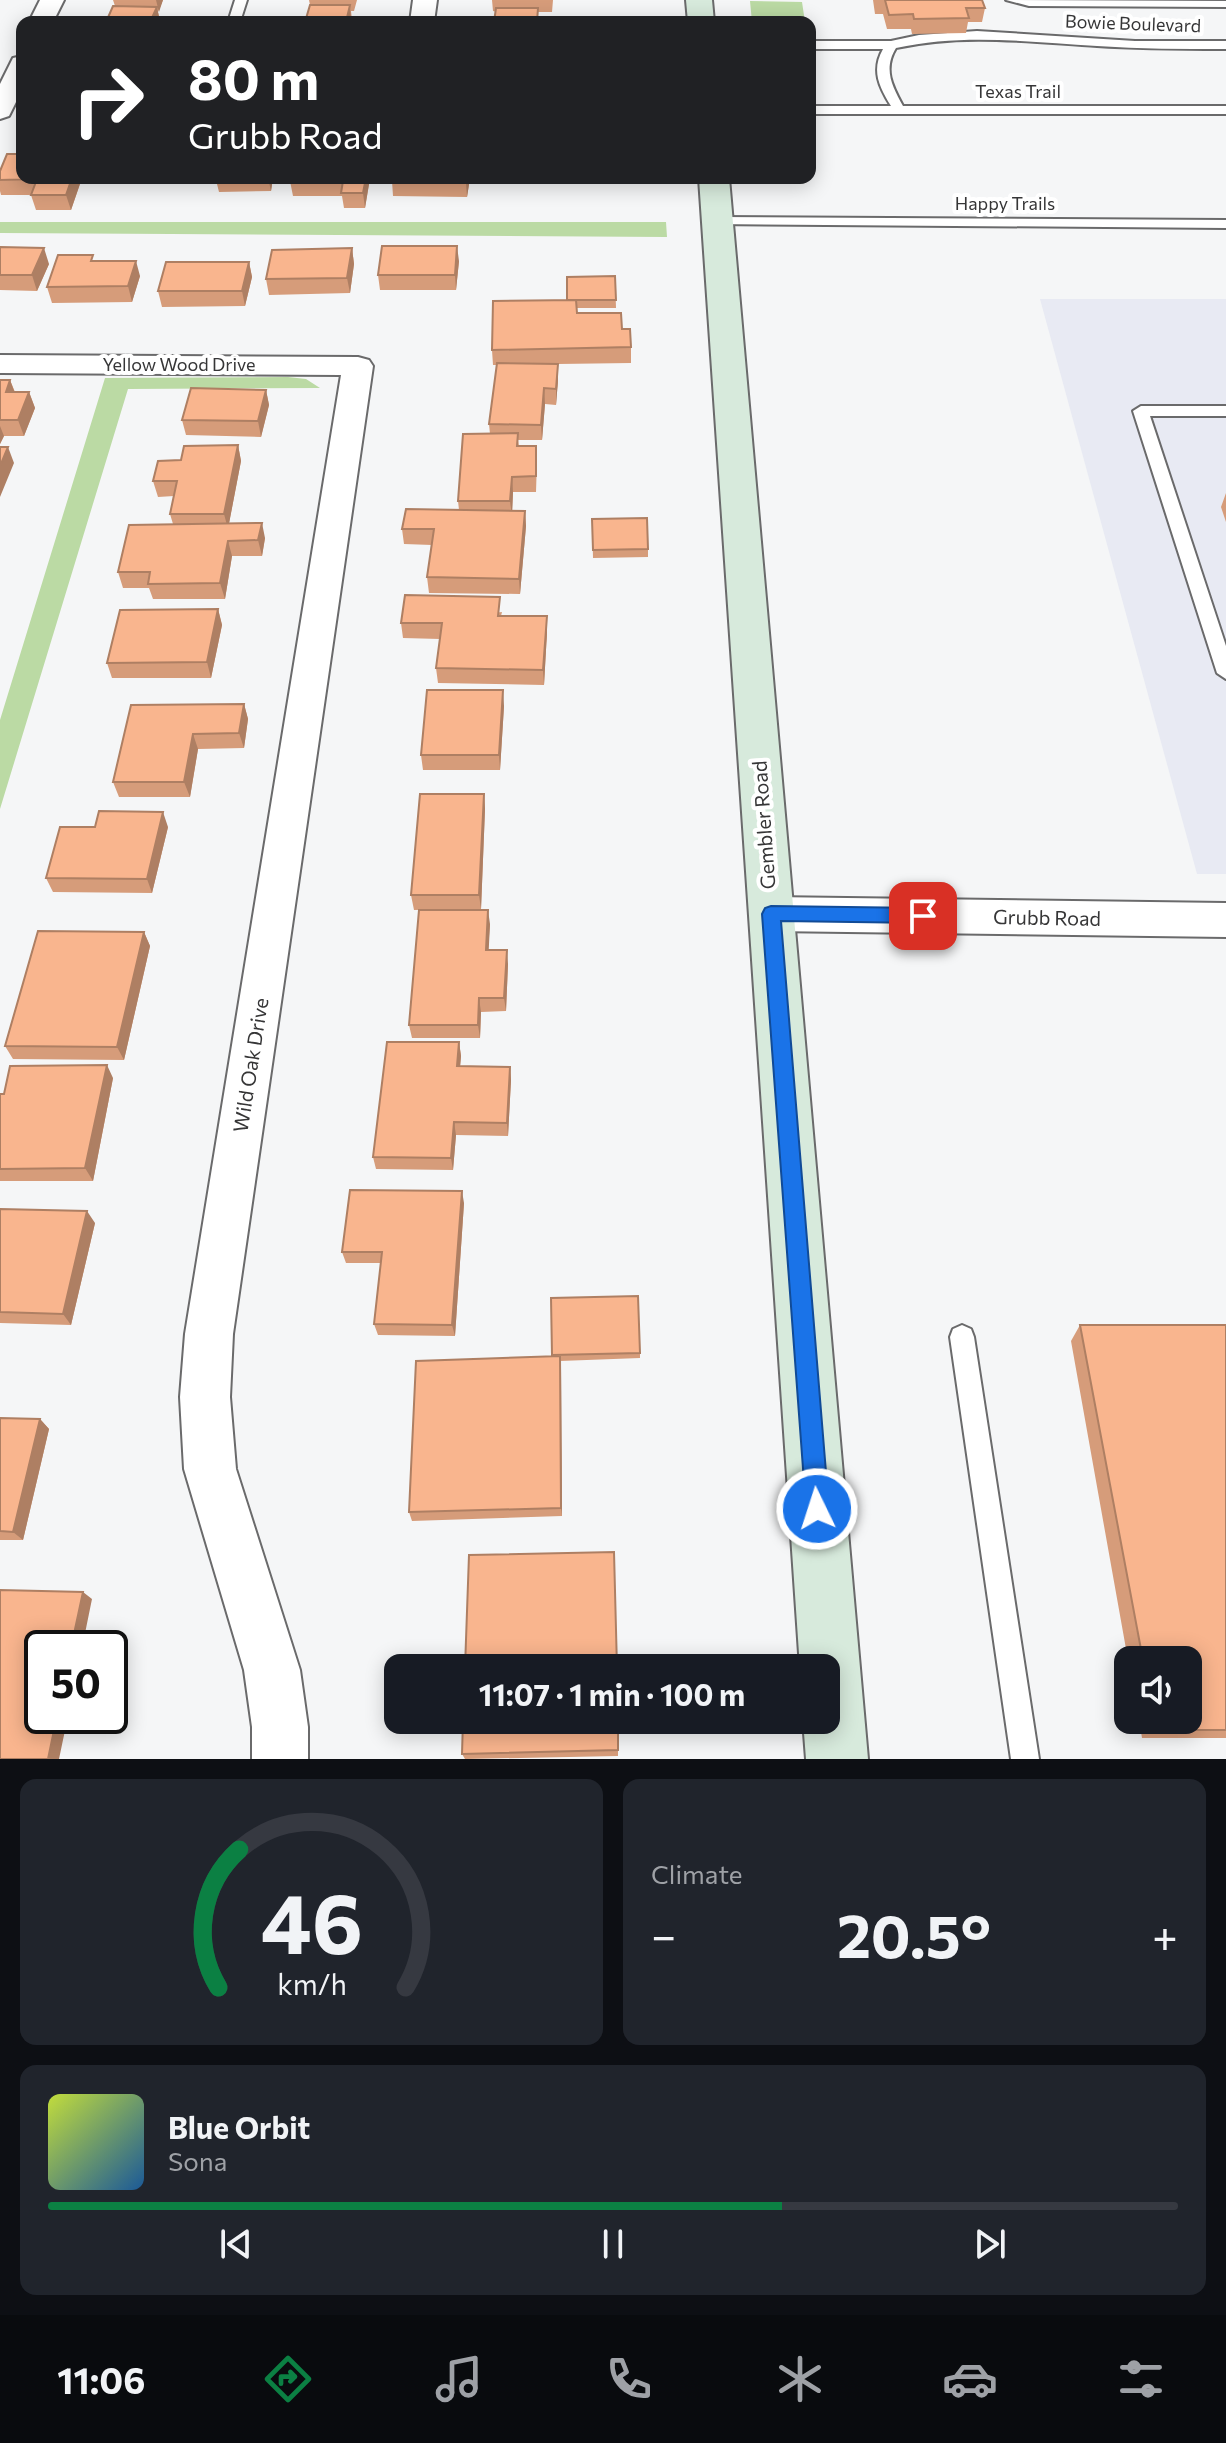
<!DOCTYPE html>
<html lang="en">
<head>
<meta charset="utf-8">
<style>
  :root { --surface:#171b24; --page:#20242c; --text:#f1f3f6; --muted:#9ea1a6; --line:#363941; --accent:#0b8043 }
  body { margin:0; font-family:Commissioner,sans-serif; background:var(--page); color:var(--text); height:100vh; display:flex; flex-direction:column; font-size:30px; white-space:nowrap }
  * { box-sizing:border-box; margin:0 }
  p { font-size:26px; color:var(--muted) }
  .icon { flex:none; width:44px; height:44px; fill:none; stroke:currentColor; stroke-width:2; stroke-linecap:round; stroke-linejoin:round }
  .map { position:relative; height:1759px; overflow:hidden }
  .details { display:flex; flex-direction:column; gap:20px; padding:20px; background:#0d0f14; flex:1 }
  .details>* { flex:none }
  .guide { position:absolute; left:16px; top:16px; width:800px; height:168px; border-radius:16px; box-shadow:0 4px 20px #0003; background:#202124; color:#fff; overflow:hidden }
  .tools { position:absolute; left:1114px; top:1646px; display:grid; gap:16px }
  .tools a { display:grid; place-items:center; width:88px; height:88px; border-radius:16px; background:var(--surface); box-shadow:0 4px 20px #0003; font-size:40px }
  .speed { position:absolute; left:24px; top:1630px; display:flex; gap:16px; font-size:40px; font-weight:700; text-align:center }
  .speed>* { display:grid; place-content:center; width:104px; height:104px; border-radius:50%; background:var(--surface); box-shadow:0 4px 20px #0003; line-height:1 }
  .speed .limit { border:4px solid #111; border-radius:12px; background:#fff; color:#111 }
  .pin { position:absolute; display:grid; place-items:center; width:68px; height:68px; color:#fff; margin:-34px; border-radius:16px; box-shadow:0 4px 12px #0006 }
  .me { position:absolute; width:88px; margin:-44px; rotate:356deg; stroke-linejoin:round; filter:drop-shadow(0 0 6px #0008) }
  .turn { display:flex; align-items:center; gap:28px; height:168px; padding:0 40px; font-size:36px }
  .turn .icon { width:104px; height:104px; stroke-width:2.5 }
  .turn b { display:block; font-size:56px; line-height:68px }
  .big { font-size:60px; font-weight:700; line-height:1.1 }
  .details .tile { flex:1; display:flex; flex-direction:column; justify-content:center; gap:12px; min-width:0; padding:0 28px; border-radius:16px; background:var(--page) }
  .details .dial { align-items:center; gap:0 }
  .dial svg { height:208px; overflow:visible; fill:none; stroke:var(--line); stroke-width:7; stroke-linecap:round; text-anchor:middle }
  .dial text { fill:var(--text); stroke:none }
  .song { display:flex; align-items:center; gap:24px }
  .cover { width:96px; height:96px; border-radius:12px; background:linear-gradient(135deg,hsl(70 70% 55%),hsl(210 70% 35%)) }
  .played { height:8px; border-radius:4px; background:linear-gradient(90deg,var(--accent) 65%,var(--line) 65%) }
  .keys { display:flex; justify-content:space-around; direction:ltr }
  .heat { display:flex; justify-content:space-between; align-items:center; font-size:44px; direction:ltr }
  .details .tiles { flex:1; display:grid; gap:20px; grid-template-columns:1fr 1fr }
  .tile:last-child { grid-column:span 2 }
  .trip { position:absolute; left:384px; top:1654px; width:456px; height:80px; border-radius:16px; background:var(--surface); box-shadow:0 4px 20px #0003; font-weight:700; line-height:80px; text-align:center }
  .dock { display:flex; height:128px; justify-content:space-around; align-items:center; background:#090b0e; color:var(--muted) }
  .dock .icon { width:56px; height:56px }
  .dock .selected { color:var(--accent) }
  .dock b { font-size:36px; color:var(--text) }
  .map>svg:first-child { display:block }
  .built { fill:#e8eaf3 }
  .green { fill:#bbdaa4 }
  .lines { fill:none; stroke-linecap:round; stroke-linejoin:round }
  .lane-casing { stroke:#6a6a6b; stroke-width:4 }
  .street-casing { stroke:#6a6a6b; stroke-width:4 }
  .secondary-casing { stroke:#6a6a6b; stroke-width:4 }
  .lane { fill:#fff; fill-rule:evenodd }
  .street { fill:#fff; fill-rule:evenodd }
  .secondary { fill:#d7eadc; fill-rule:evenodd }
  .wall { fill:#d69c7a }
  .shaded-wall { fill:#ae7f63 }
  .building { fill:#f9b58e; stroke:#ae7f63; stroke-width:2 }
  .route { fill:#1a73e8; stroke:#114b97; stroke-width:2 }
  .labels { text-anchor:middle; stroke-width:8; stroke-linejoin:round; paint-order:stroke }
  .far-street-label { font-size:18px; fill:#363637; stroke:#fff }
  .street-label { font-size:20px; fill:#363637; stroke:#fff }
</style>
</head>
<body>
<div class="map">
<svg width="1226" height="1759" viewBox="0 0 1226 1759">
  <rect width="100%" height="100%" fill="#f5f6f7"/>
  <path class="built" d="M1040,299H1226V874H1197Z"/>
  <path class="green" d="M750,1L802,2L805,22H752Z
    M0,222H666L667,237L0,233Z
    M288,377L306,379L320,388L128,389L0,809V720L105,378Z"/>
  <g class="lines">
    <g class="lane-casing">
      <path id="lane" d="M235,0H247L240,22H228Z
        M1006,0L1226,1V7L1029,6Z
        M977,31L1135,41H1226V49C1183,49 1140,49 1097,46C1029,42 963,33 896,48C883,69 892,86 903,106H1226V114H810V106H891C879,87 871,70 883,49H810V41H891L919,35Z
        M717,217L1226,220V228L712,224V218Z
        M1141,406H1226V416H1150L1226,646V679L1217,673L1133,411Z
        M962,1325L971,1329L974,1337L1039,1759H1011L950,1337L953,1329Z"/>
    </g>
    <g class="street-casing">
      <path id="street" d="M40,0H64L53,22H29Z
        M413,0H437L434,22H410Z
        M22,56V90L9,116L0,119V84L13,58Z
        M0,355L358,357L369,360L373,366L233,1334L230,1397L236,1469L300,1670L308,1727V1759H252V1727L244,1670L184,1469L180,1397L185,1334L341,375L0,373Z
        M771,897L1226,903V937L771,931L757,926L751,914L757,902Z"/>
    </g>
    <g class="secondary-casing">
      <path id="secondary" d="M686,0H712L714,22H688Z
        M699,178H729L868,1759H806L803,1720H826V1668H800Z"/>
    </g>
    <use href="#lane" class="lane"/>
    <use href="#street" class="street"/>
    <use href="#secondary" class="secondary"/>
  </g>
  <path class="wall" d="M113,0H163L158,12L160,21L115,6Z
    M309,0H357L354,11H351L352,20L310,5Z
    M492,0H553L552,12H538V22L493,11Z
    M873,0H982L985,8L982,22H968L966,33L912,34L911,29H887L883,14H875Z
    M0,171L82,178L71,210H36L31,195H1L0,191Z
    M90,178H169L167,184H92Z
    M202,178H273L271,191L219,192L216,180L203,181Z
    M370,178L365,208H344L342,196H293L290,181Z
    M470,178L467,197L393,196L392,181Z
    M0,247L49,264L37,291L0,290Z
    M352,248L354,264L350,293L269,295L266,279Z
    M95,261L140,276L132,302L52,303L47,287Z
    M459,261L456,290H380L378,275Z
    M249,262L252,277L245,306L162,307L158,291Z
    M615,276L616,308H577V313L622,329L631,347V363L558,364V380L556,405L545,404L542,440H518L519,446L537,461L536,492H513L512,511H525L526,526L520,594L429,593L427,577L432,545L404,544L402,529L459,510L458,501L490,434L489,424L497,365H493L492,350L567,300Z
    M0,380H10L15,392H29L35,408L24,436H4L0,444Z
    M266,390L269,405L261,437L186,435L182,420Z
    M238,445L241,461L229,523L265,538L262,556H232L225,599H153L149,588H123L118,572L173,524L170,514L174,496L158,497L153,481L181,460Z
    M1226,493V522L1221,507Z
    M592,519L648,549V557L593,558Z
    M218,609L222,625L211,678H112L107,663Z
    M502,612L501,616L547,632L544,685L438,683L436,668L440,639L403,638L401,623Z
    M244,704L248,719L244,748L198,749L190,797H119L113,782Z
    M504,706L500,770H423L421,755Z
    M484,794L485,809L481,909L414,910L411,895Z
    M168,827L152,893L53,892L46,878Z
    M490,924L488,950L508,964L506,1011L481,1012L480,1038H412L409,1025Z
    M144,932L150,946L124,1060L13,1059L5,1046Z
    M459,1042L461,1056L460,1066L510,1067L511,1080L508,1136L456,1135L453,1170L376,1169L373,1157Z
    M113,1078L93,1181H0V1094Z
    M464,1203L455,1336L378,1335L374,1324L381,1263H346L342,1252Z
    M0,1209L95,1223L71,1325L0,1323Z
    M551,1298L640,1353V1358L560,1361L562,1516L412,1521L409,1512L552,1357Z
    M1080,1325H1226V1738H1142L1139,1720H1188V1660H1128L1071,1341Z
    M0,1418L40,1419L49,1429L23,1540H0Z
    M618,1720V1756L465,1759L462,1754Z"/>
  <path class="shaded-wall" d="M156,0H163L159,12Z
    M350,5L351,22H346Z
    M157,7L160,22H150Z
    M72,178H82L71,210L66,195Z
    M268,178H273L271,191Z
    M366,178H370L365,208L363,193Z
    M466,178H470L467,197L466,182Z
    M457,246L459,261L456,290L455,275Z
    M44,248L49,264L37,291L32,275Z
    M352,248L354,264L350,293L347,278Z
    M136,261L140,276L132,302L128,286Z
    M249,262L252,277L245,306L242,291Z
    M558,364V380L556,405V389Z
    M10,380L16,396L6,392Z
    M544,388L545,404L542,440L541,425Z
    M266,390L269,405L261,437L258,421Z
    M29,392L35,408L24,436L18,420Z
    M0,426L4,436L0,444Z
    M238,445L241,461L228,529L224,514Z
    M8,447L14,463L0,497V466Z
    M512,477L513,492L512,517L510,501Z
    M525,511L526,526L520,594L519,579Z
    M262,523L265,538L262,556L258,540Z
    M228,541L232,556L225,599L220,583Z
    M218,609L222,625L211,678L207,662Z
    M547,616V632L544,685L543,670Z
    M503,690L504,706L500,770L499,755Z
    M244,704L248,719L244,748L239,733Z
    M193,734L198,749L190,797L184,782Z
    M484,794L485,809L481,909L479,895Z
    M163,812L168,827L152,893L147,879Z
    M488,910L490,924L488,964L486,950Z
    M144,932L150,946L124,1060L117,1047Z
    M507,950L508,964L506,1011L504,998Z
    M479,998L481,1012L480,1038L478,1025Z
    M459,1042L461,1056L459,1080L457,1066Z
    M107,1065L113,1078L93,1181L85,1168Z
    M510,1067L511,1080L508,1136L507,1123Z
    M454,1122L456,1135L453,1170L451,1158Z
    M462,1191L464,1203L455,1336L452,1325Z
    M87,1211L95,1223L71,1325L63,1314Z
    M560,1356L561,1367L562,1516L561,1508Z
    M40,1419L49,1429L23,1540L13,1532Z
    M83,1592L92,1599L82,1648H71Z
    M57,1716H68L59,1759H48Z"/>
  <path class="building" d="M885,0H982L985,8H966L969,18L914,19L913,14L889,15Z
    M310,5H350L346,22H305Z
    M113,6L157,7L150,22H106Z
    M496,8H538L537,22H494Z
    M7,154H22V178H72L66,195H31L37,179L0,180V171Z
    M290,178H366L363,193H341L343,181H290Z
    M392,178H466V182L392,181Z
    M382,246H457L455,275H378Z
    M0,247L44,248L32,275H0Z
    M352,248L347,278L266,279L272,250Z
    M58,255H93L91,261H136L128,286L47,287Z
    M166,262H249L242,291H158Z
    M615,276L616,300H567V277Z
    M576,300L577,313H621L622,329H630L631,347L492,350L493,301Z
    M497,363L558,364L556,389L544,388L541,425L489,424Z
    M0,380H10L6,392H29L18,420H0Z
    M191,388L266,390L258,421L182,420Z
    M518,433L517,446H536V476L512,477L510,501H458L463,434Z
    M238,445L224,514H170L177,481H153L158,461L181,460L184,446Z
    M0,447H8L0,466Z
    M406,509L525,511L519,579L427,577L434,529H402Z
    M647,518L648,549L593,550L592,519Z
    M262,523L258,540L228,541L220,583L148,584L150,572H118L129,525Z
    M405,595L500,597L498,616H547L543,670L436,668L442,623H401Z
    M218,609L207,662L107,663L120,610Z
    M427,690H503L499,755H421Z
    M244,704L239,733L193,734L184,782H113L131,705Z
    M420,794H484L479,895H411Z
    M99,811L163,812L147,879L46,878L60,827H95Z
    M419,910H488L486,950H507L504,998H479L478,1025H409Z
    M38,931L144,932L117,1047L5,1046Z
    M387,1042H459L457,1066L510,1067L507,1123L454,1122L451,1158L373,1157Z
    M107,1065L85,1168L0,1169V1094H4L10,1066Z
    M350,1190L462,1191L452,1325L374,1324L382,1252H342Z
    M0,1209L87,1211L63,1314L0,1312Z
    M638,1296L640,1353L552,1355L551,1298Z
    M1080,1325H1226V1730H1156L1154,1720H1188V1660H1143Z
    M560,1356L561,1508L409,1512L416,1361Z
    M0,1418L40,1419L13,1532L0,1531Z
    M614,1552L617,1668H465L469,1555Z
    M0,1590L83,1592L71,1648H42V1716H57L48,1759H0Z
    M463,1720H618V1750L462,1754Z"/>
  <path class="route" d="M771,906L923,908L929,910L932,916L929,921L923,923L781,921L829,1509L826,1517L817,1520L809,1517L806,1509L762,914L765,908Z"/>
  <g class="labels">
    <g class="far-street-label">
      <text transform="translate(1133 24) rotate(2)" y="6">Bowie Boulevard</text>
      <text x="1018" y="98">Texas Trail</text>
      <text x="1005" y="210">Happy Trails</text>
      <text x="179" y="371">Yellow Wood Drive</text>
    </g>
    <g class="street-label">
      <text transform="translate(764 825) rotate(-94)" y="7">Gembler Road</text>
      <text transform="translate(1047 918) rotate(1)" y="7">Grubb Road</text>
      <text transform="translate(251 1065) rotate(-81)" y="7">Wild Oak Drive</text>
    </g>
  </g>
</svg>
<div class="tools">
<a><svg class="icon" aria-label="sound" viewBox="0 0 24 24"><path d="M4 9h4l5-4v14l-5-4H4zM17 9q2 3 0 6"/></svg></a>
</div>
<div class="speed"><div class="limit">50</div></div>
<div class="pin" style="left:923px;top:916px;background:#d93025"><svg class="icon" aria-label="arrive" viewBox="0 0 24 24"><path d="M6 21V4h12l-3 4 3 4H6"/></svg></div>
<svg class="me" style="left:817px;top:1509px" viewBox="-20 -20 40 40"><circle r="17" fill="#1a73e8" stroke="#fff" stroke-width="3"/><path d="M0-11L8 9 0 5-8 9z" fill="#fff"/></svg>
<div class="trip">11:07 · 1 min · 100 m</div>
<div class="guide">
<div class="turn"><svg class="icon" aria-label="right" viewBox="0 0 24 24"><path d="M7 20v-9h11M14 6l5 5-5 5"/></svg><div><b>80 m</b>Grubb Road</div></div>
</div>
</div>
<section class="details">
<div class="tiles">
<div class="tile dial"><svg viewBox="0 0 100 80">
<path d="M14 69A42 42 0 1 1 86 69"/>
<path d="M14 69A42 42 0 0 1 22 16" stroke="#0b8043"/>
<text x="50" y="56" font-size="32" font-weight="700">46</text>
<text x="50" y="72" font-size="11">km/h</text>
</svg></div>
<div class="tile"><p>Climate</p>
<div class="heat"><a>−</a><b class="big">20.5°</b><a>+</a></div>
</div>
<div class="tile">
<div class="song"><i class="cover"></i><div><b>Blue Orbit</b><p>Sona</p></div></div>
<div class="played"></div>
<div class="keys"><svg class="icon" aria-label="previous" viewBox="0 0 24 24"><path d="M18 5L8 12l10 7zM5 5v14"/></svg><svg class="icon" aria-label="pause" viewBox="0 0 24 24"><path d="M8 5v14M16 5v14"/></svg><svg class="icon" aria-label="next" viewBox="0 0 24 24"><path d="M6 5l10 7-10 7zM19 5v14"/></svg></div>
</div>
</div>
</section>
<nav class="dock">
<b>11:06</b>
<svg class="icon selected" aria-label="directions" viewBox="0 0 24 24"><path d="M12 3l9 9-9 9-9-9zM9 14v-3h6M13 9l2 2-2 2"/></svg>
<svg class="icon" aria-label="music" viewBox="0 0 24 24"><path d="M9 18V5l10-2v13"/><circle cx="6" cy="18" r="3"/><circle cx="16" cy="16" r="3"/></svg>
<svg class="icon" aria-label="phone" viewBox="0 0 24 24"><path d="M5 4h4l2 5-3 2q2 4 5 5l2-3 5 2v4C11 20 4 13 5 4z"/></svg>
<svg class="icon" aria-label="climate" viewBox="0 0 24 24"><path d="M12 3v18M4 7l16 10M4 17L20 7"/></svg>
<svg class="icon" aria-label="car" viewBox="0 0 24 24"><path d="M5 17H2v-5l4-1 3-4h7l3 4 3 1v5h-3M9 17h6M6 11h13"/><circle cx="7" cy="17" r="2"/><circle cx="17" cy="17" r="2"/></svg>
<svg class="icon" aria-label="filters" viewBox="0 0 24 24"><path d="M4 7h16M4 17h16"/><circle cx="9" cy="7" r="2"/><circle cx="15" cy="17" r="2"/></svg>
</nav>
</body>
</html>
